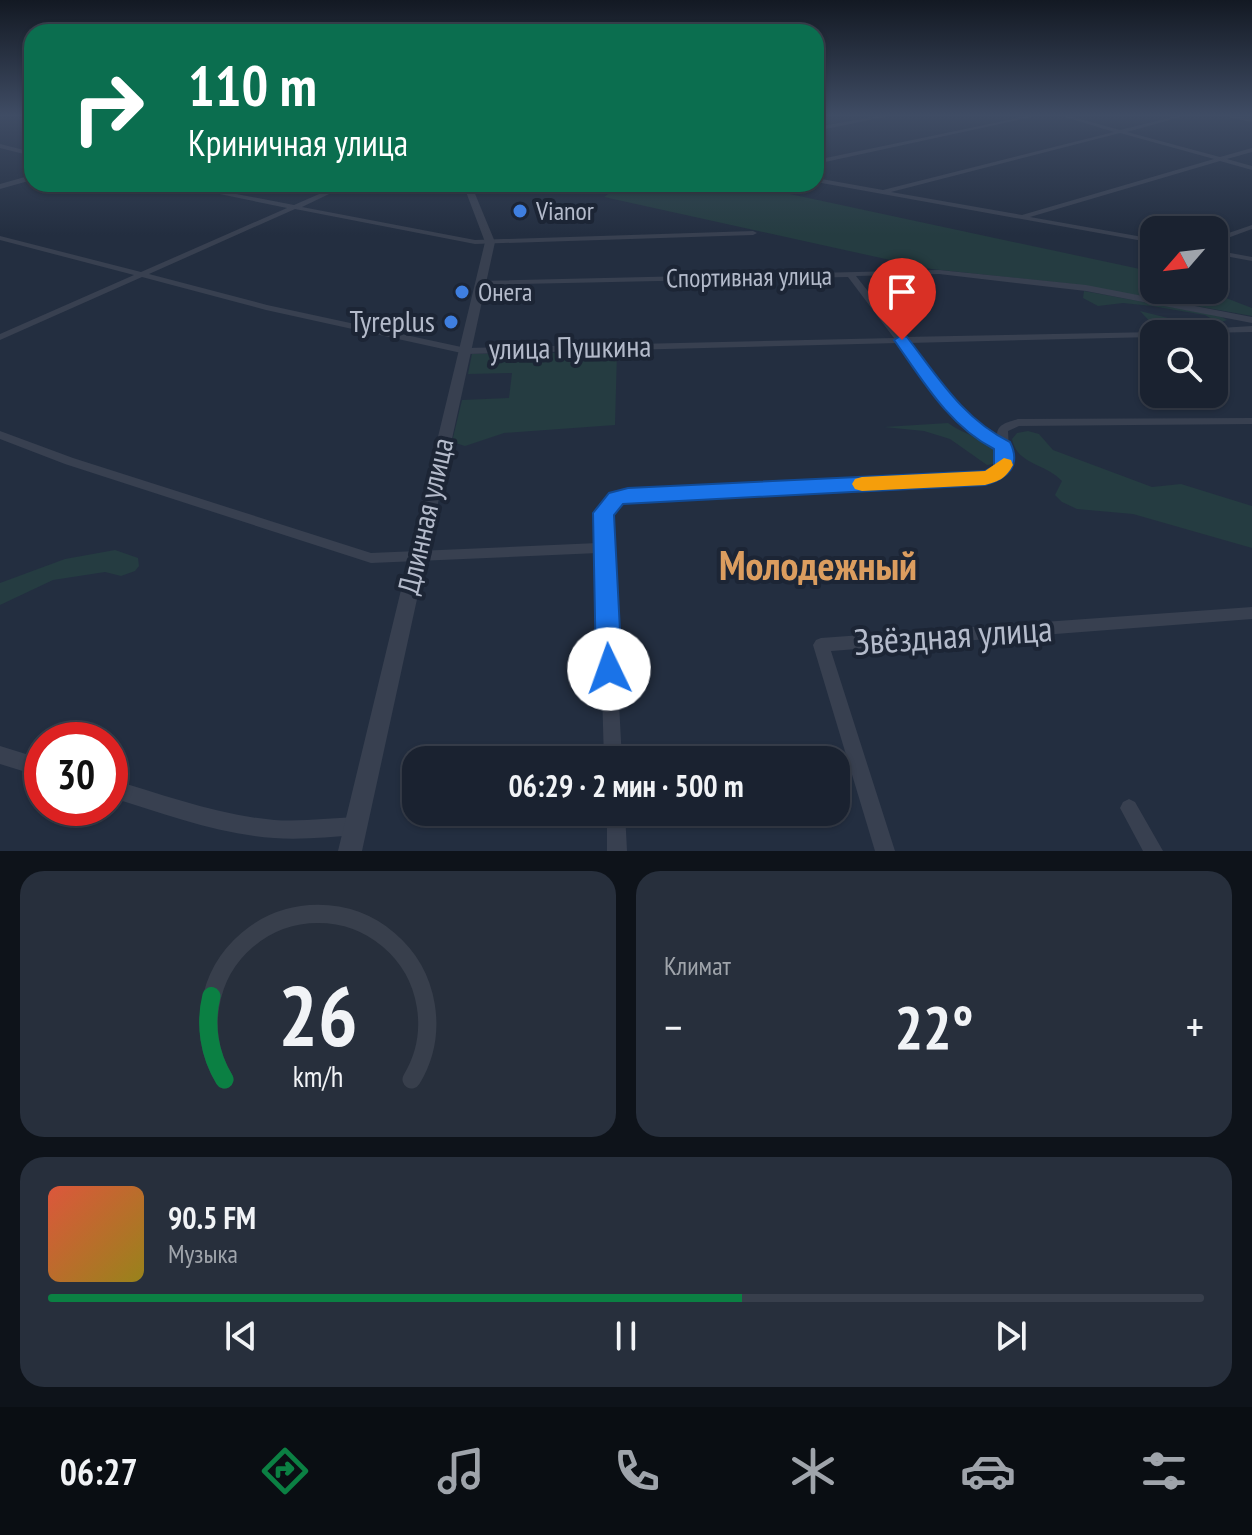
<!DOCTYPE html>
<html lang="ru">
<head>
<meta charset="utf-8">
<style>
  :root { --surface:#1a2230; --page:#272f3c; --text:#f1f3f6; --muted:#9fa4ab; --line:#383f4c; --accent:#0b8043 }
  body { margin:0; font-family:"PT Sans Narrow",sans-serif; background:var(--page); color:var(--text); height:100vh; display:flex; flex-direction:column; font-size:30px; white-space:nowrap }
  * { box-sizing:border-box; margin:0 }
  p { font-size:26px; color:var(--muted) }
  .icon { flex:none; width:44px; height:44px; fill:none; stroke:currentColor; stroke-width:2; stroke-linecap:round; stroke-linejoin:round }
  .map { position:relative; height:851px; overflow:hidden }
  .sheet { display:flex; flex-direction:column; gap:20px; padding:20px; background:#0e131a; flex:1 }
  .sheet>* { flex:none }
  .top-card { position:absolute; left:24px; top:24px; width:800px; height:168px; border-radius:24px; box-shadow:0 2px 6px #0004,0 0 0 2px var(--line); background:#0b6e4f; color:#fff; overflow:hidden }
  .needle { width:52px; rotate:242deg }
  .tools { position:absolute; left:1140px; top:216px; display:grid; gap:16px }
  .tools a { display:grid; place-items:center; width:88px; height:88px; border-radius:16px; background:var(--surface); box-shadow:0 2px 6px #0004,0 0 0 2px var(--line); font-size:40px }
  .speed { position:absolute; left:24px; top:722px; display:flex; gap:16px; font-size:40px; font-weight:700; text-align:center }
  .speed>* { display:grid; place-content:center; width:104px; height:104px; border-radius:50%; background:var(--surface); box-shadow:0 2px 6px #0004,0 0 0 2px var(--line); line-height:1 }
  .speed .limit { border:12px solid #d22; background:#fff; color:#111 }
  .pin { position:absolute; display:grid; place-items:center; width:68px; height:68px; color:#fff; margin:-82px -34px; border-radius:50% 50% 50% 0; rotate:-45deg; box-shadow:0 0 8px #0007 }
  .pin .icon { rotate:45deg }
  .me { position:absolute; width:88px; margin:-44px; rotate:357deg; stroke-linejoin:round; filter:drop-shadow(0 0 6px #0008) }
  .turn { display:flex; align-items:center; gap:28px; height:168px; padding:0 32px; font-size:36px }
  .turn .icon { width:104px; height:104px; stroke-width:2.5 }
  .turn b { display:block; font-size:56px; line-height:68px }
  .big { font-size:60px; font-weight:700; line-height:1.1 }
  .sheet .tile { flex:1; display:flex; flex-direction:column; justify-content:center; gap:12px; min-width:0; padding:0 28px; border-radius:24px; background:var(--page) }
  .sheet .dial { align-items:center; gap:0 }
  .dial svg { height:208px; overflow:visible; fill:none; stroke:var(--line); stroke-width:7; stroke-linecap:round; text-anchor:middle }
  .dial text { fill:var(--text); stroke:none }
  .song { display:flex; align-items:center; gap:24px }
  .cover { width:96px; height:96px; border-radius:12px; background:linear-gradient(135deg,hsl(10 70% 55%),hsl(50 70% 35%)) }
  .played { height:8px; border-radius:4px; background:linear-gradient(90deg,var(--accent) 60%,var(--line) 60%) }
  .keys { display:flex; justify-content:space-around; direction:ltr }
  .heat { display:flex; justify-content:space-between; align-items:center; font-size:44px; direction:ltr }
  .sheet .tiles { flex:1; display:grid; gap:20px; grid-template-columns:1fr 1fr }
  .tile:last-child { grid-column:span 2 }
  .trip { position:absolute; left:402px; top:746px; width:448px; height:80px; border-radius:24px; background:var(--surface); box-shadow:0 2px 6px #0004,0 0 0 2px var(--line); font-weight:700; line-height:80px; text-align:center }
  .tab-bar { display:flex; height:128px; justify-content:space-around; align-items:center; background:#0a0e13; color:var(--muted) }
  .tab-bar .icon { width:56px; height:56px }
  .tab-bar .selected { color:var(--accent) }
  .tab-bar b { font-size:36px; color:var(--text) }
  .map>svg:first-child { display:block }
  .green { fill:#253c41 }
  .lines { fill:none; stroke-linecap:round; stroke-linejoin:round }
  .minor { fill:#384050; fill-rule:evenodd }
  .tertiary { fill:#384050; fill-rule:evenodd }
  .route { fill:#1a73e8; stroke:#114b97; stroke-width:2 }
  .slow { fill:#f59e0b }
  .shop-dot { fill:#3f7fe0; stroke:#1c2535; stroke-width:3 }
  .labels { text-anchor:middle; stroke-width:8; stroke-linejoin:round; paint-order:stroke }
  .far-poi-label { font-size:26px; fill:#b4bbcb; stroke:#1c2535; text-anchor:start }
  .far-street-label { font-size:26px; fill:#b4bbcb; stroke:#1c2535 }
  .poi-label { font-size:30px; fill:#b4bbcb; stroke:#1c2535; text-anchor:end }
  .street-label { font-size:30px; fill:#b4bbcb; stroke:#1c2535 }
  .near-street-label { font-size:36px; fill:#b4bbcb; stroke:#1c2535 }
  .near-quarter-label { font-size:40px; font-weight:bold; fill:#db9d5f; stroke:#1c2535 }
</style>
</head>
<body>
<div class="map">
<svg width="1252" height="851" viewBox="0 0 1252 851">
  <rect width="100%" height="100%" fill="#232e40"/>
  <path class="green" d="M605,184H651L698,194L712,184H743L1154,272V290H1214V282L1229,287L1226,298L1252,308V316L1073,284L931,269L604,197L611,192L601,189Z
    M1084,291L1220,316L1227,320L1219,323L1205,315L1152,306L1123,303L1098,306L1083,298Z
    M1140,311L1172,319H1194L1225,327L1166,332L1158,330Z
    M617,352L615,425L504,433L465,446L452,442L462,400L509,398L512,373L468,374L472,354Z
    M948,423C965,436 984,437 998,449L999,463L987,465L950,439L924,431L884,427Z
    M1028,431L1039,434L1053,450L1152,487L1181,484L1252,506V548L1133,514L1077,509L1062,502L1055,495L1062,481C1046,463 1017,465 1012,439L1017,433Z
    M115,550L138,558L139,566L135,571L121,576L105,572L53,580L0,605V583L65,559Z"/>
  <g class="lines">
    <path class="minor" d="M879,116H889L816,131V127Z
      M1027,116H1036L816,164V160Z
      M1062,116H1069L1120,130L1177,116H1184L1127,132L1220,157L1252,148V152L1227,159L1252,166V170L1220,161L1030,217L1154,239V243L816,182V178L883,190L1114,132ZM1120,133L1214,159L1022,215L891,192Z
      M1229,116L1252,118V122L1232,118Z
      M171,184H184L294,205L342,184H350L302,207L475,240L753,231L757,233L753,235L475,244L295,209L149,274L267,305L466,348L894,338L848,277L479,285V281H482L939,270L1086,285L1252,317V323L1086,291L939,274L856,276L904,337L1156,332L1252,326V332L1154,334V337L908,343C933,375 959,421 997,438C996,424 1006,423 1018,419L1252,418V424L1019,426L1008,431C1009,458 1015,472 985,482L628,499L620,501L609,514L622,760H604L598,553L371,563L65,464L0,439V431L73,458L371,553L598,543L597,513C607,498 611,495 628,491L984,474L996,465L998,448L976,438L954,417L898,343L466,354L266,310L142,277L0,340V334L134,275L0,240V236L141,272L287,208Z
      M1252,225V229L1214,243V238Z
      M1214,250L1252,257V261L1214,254Z
      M1252,607V619L831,651L895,851H875L813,645L816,640L821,638Z
      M0,746L42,759V777L0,764Z
      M110,779C164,795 218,815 274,820C302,822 329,818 356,817L363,819L365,826L363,833L356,835C329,837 301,840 274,838C218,834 164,814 110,797Z
      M1129,799L1135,802L1163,851H1143L1120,808L1123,802Z
      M607,812H625L627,851H607Z"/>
    <path class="tertiary" d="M0,144L32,152V156L0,148Z
      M32,175V180L0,189V184Z
      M463,184H471L495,242L362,851H338L485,242Z"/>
  </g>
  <linearGradient id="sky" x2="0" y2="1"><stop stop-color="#131923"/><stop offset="0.49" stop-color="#3f4c64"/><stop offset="1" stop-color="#3f4c64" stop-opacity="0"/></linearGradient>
  <rect width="1252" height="235" fill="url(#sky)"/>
  <path class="route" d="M902,335L907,337C938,377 963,419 1010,442C1022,466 1007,479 985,485L623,504L614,515L622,669L618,678L609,681L600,678L596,669L593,513L609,493L628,488L985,471L994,466V449C949,426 923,381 894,340Z"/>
  <path class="slow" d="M1004,458L1011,460L1013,465C1006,478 1000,481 985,485L862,491L855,489L852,484L855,479L862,477L985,471Z"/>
  <g class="shop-dot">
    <circle cx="520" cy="211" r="8"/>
    <circle cx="462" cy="292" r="8"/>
    <circle cx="451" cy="322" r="8"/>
  </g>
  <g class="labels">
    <g class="far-poi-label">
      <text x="536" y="220">Vianor</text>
      <text x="478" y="301">Онега</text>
    </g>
    <g class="far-street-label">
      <text transform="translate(749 277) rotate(-1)" y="9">Спортивная улица</text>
    </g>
    <g class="poi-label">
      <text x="435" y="332">Tyreplus</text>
    </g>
    <g class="street-label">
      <text transform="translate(570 348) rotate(-1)" y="10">улица Пушкина</text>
      <text transform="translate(426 516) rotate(-77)" y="10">Длинная улица</text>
    </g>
    <g class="near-street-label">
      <text transform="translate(953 635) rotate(-4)" y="13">Звёздная улица</text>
    </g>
    <g class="near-quarter-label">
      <text x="818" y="580">Молодежный</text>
    </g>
  </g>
</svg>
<div class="tools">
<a><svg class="needle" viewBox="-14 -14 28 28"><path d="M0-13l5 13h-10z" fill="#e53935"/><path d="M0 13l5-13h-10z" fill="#9fa4ab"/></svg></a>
<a><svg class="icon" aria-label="search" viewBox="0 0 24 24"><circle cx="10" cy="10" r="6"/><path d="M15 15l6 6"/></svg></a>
</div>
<div class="speed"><div class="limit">30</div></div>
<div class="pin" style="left:902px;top:340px;background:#d93025"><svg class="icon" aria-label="arrive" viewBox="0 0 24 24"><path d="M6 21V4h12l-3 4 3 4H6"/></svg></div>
<svg class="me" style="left:609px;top:669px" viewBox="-20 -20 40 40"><circle r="19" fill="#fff"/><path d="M0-13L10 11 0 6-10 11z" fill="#1a73e8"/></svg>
<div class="trip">06:29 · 2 мин · 500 m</div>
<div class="top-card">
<div class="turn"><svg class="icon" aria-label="right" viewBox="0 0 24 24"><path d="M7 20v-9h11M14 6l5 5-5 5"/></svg><div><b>110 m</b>Криничная улица</div></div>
</div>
</div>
<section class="sheet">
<div class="tiles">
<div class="tile dial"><svg viewBox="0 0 100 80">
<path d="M14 69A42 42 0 1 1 86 69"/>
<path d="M14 69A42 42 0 0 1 9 37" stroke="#0b8043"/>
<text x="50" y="56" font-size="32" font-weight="700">26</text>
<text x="50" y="72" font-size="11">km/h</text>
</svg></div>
<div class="tile"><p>Климат</p>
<div class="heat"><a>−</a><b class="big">22°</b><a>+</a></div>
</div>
<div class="tile">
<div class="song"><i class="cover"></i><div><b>90.5 FM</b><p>Музыка</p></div></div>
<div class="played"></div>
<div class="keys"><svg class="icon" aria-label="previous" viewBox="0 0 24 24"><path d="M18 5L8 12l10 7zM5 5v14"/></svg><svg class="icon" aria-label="pause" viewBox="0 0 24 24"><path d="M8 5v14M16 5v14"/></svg><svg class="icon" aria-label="next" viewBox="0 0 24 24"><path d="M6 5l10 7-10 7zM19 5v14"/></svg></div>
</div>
</div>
</section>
<nav class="tab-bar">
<b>06:27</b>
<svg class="icon selected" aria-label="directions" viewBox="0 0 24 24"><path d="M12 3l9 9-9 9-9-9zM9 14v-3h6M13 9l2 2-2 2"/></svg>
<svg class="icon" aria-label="music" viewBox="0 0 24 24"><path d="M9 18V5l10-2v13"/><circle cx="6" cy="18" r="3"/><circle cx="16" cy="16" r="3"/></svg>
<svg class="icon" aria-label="phone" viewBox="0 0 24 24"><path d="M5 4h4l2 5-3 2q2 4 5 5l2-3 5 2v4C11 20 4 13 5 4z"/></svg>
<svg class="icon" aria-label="climate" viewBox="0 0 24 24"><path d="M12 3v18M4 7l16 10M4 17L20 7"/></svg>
<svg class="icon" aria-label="car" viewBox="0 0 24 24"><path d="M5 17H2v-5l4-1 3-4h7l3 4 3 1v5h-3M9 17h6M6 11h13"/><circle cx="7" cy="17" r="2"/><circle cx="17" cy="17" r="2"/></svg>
<svg class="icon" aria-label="filters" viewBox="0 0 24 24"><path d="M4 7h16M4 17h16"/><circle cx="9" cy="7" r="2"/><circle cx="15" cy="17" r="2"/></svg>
</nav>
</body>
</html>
